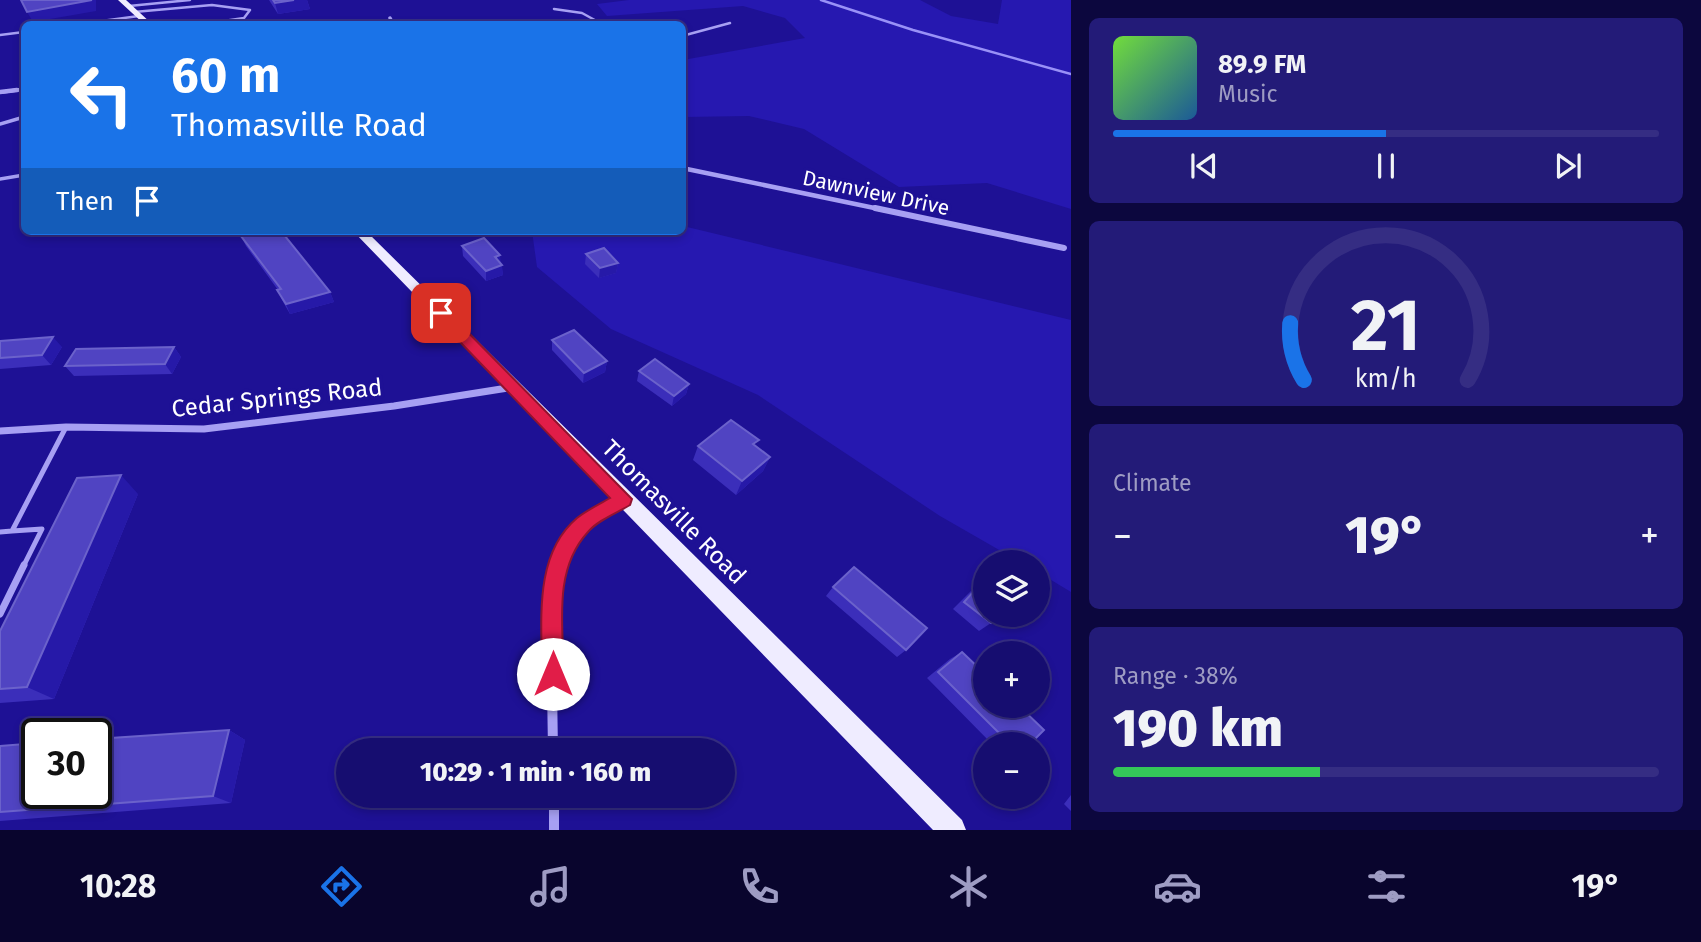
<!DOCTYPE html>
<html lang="en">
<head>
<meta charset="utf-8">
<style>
  :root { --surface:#160d70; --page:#231b78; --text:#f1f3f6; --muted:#9e9cc3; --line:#352d83; --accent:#1a73e8 }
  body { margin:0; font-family:"Fira Sans",sans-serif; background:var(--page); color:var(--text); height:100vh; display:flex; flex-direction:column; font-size:26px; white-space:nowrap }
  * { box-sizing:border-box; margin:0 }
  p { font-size:23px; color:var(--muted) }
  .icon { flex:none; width:38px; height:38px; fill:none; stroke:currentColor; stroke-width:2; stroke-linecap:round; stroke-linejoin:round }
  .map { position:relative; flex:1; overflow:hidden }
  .side { display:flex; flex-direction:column; gap:18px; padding:18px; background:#0c073e; width:630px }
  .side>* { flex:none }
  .hud { position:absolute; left:21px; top:21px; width:665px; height:214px; border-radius:10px; box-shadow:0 4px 10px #0003,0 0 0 2px var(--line); background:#1a73e8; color:#fff; overflow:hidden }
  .fabs { position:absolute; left:973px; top:550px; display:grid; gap:14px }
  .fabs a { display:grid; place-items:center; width:77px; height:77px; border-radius:50%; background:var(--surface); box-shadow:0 4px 10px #0003,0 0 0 2px var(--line); font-size:35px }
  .speed { position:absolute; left:21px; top:718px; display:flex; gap:14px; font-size:35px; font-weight:700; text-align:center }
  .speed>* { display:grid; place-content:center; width:91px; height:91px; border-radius:50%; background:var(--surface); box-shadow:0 4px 10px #0003,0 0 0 2px var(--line); line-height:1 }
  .speed .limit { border:4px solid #111; border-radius:10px; background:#fff; color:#111 }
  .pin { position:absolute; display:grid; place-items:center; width:60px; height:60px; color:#fff; margin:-30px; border-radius:14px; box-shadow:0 4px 10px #0006 }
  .me { position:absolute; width:77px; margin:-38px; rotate:0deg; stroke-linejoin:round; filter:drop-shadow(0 0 5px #0008) }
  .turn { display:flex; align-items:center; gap:24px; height:147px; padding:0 35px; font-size:32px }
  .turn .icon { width:91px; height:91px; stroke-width:2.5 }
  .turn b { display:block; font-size:49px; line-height:60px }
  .then { display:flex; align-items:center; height:66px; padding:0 35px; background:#0003; gap:14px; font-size:26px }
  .big { font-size:52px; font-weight:800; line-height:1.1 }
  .side .card { flex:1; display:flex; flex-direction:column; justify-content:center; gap:10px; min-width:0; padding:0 24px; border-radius:10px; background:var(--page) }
  .side .dial { align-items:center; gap:0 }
  .dial svg { height:182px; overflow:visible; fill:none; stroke:var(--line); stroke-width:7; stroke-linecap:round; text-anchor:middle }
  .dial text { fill:var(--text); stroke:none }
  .song { display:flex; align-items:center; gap:21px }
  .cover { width:84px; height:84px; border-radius:10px; background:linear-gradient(135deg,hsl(100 70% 55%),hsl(210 70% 35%)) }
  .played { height:7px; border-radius:4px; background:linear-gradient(90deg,var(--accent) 50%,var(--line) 50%) }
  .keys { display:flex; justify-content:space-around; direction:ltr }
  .heat { display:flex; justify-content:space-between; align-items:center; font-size:38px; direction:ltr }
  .charge { height:10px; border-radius:5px; background:linear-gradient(90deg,#34c759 38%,var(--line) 0) }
  .trip { position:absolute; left:336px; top:738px; width:399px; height:70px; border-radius:35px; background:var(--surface); box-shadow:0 4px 10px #0003,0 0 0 2px var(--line); font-weight:800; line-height:70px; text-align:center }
  .tab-bar { display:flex; height:112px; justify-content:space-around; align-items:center; background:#09052d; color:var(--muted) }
  .tab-bar .icon { width:49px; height:49px }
  .tab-bar .current { color:var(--accent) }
  .tab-bar b { font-size:32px; color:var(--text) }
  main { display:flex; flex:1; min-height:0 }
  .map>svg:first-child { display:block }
  .green { fill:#2618b0 }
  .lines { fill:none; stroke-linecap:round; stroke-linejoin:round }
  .stream { stroke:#9991f7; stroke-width:2.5 }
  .lane-far3 { stroke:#a7a0f3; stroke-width:2.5 }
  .lane-far2 { stroke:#a7a0f3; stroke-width:3.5 }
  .lane-far1 { stroke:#a7a0f3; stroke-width:5 }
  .lane { stroke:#a7a0f3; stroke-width:7 }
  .street-far4 { stroke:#a7a0f3; stroke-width:3.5 }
  .street-far3 { stroke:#a7a0f3; stroke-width:4.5 }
  .street-far2 { stroke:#a7a0f3; stroke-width:6 }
  .street-far1 { stroke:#a7a0f3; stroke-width:7 }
  .street { stroke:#a7a0f3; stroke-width:10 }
  .primary { fill:#efecff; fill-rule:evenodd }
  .wall { fill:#3b2eba }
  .shaded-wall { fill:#2619a8 }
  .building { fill:#5044c2; stroke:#6b62cb; stroke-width:2 }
  .route { fill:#e11d48; stroke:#92132f; stroke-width:2 }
  .labels { text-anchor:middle; stroke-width:7; stroke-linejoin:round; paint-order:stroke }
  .far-street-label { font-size:21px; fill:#fff; stroke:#1e1195 }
  .street-label { font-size:24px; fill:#fff; stroke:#1e1195 }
</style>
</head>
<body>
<main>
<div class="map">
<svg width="1071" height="830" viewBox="0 0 1071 830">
  <rect width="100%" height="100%" fill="#1e1195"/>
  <path class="green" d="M629,0H920L951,16L998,24L1002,0H1071V209L987,183L899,187L804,129L749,116L683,117V60L805,38L785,18L743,6L607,16L597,4Z
    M683,226L1071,320V592L1038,572V562H1020L940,516L758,395L611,329L537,267L532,231H682Z"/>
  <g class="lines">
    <path class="stream" d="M821,0L913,30L1071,74"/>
    <path class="lane-far3" d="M129,6L190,0
      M554,9L582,13L602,24
      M134,12L212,5L250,10L244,18L203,24
      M79,24L139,16
      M0,35L24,32
      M682,36L730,23
      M24,58V61"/>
    <path class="lane-far2" d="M0,124L24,117
      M0,179L24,175"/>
    <path class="lane-far1" d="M12,531L42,529L23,567
      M0,532L12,531L66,427"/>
    <path class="lane" d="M0,614L24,565"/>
    <path class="street-far4" d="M390,18L393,24
      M3,92L24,89"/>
    <path class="street-far3" d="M0,92L17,90
      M682,168L884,210"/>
    <path class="street-far2" d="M875,208L1064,248"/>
    <path class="street-far1" d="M0,431L66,427L204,429L394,406L514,387
      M556,567C565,533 595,517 623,500"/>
    <path class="street" d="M553,751L551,622L557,565
      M554,796V830"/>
    <path class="primary" d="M118,0H126L152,24H144Z
      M353,231H366L962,820L966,830H933Z"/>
  </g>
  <path class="wall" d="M269,0H307L310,9L278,14Z
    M244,231H295V232L285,237L330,292L334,302L290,314L282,300L278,290L246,246L241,236L245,234Z
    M462,246L501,263L503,275L486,281L463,256Z
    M586,254L618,263L616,273L599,278L585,264Z
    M552,340L607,361L605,372L583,383L552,350Z
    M0,341L62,347L51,365L0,369Z
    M174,347L181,357L172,374L74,376L65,366Z
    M639,371L689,384L686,394L672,406L637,381Z
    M698,446H756L770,457L763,471L736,495L693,460Z
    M138,494L54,699L0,703V631Z
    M984,580L991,623L979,631L953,609L974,588Z
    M833,587L906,650L897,657L826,596Z
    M962,652L1030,744H992L927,678L950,659Z
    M229,730L245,740L231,803L0,821V746Z
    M1071,795V811L1064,804Z"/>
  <path class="shaded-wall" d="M92,0H96V11L33,22L27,12Z
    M294,0H307L310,9L278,14L275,3Z
    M279,231H295V232L282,238Z
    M500,255L501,265L495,257Z
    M618,263L616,273L599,278L600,268Z
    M502,265L503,275L486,281V271Z
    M330,292L334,302L290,314L286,304Z
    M53,337L62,347L51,365L42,355Z
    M174,347L181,357L172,374L165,364Z
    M607,361L605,372L583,383L584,373Z
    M689,384L686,394L672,406L674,396Z
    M770,457L763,471L736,495L742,481Z
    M121,475L138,494L54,699L27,687Z
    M229,730L245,740L231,803L213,796Z"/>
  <path class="building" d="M21,0H92L27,12Z
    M273,0H294L275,3Z
    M248,231H281L330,292L286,304L277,290L281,289L241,236L249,232Z
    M484,238L500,255L495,257L502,265L486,271L462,246Z
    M604,248L618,263L600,268L586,254Z
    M574,330L607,361L584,373L552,340Z
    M53,337L42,355L0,358V341Z
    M174,347L165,364L65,366L76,349Z
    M655,359L689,384L674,396L639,371Z
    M731,420L759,440L753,444L770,457L742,481L698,446Z
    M121,475L27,687L0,689V631L77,478Z
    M854,567L927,628L906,650L833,587Z
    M984,580L985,614H999L991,623L964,602Z
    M962,652L985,674V705H1018L1044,730L1030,744H1010L938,672Z
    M229,730L213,796L0,812V746L37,743V793H96V739Z"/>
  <path class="route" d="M441,309L446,310L632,499L630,505C617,513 598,520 588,532C553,570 563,625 564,674L560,681L553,684L545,681L542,674C542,622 533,555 577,518C587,510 600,504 610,498L436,317V310Z"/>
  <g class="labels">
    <g class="far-street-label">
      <text transform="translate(876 193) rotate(12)" y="7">Dawnview Drive</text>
    </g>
    <g class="street-label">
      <text transform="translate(277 398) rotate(-6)" y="8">Cedar Springs Road</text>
      <text transform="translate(674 512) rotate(45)" y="8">Thomasville Road</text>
    </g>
  </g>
</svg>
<div class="fabs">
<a><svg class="icon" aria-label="layers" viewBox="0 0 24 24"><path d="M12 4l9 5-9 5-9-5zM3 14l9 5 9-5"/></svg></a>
<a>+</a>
<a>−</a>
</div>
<div class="speed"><div class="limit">30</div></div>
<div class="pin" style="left:441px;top:313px;background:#d93025"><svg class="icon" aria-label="arrive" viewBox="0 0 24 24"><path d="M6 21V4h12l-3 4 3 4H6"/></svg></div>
<svg class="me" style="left:553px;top:674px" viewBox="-20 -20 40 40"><circle r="19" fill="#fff"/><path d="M0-13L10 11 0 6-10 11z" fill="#e11d48"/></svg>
<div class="trip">10:29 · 1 min · 160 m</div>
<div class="hud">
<div class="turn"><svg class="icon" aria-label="left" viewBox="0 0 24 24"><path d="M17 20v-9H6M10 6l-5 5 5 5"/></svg><div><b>60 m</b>Thomasville Road</div></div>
<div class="then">Then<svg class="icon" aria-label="arrive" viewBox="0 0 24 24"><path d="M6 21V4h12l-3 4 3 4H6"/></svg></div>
</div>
</div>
<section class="side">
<div class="card">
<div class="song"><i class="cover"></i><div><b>89.9 FM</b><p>Music</p></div></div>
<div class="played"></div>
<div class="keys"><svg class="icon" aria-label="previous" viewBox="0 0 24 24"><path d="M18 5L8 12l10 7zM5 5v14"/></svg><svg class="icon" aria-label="pause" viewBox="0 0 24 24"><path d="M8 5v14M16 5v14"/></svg><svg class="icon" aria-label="next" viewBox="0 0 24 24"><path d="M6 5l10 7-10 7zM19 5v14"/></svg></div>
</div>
<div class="card dial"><svg viewBox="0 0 100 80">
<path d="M14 69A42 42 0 1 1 86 69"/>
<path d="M14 69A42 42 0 0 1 8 44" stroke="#1a73e8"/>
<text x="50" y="56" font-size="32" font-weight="700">21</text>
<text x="50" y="72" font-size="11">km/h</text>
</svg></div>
<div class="card"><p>Climate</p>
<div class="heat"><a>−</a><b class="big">19°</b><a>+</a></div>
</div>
<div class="card"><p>Range · 38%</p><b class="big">190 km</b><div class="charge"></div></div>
</section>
</main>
<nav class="tab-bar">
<b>10:28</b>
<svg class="icon current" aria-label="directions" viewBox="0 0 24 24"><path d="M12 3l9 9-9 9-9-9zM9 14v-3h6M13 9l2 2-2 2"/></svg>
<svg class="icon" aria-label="music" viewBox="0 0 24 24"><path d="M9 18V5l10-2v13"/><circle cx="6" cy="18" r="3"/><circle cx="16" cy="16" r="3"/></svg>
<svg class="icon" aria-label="phone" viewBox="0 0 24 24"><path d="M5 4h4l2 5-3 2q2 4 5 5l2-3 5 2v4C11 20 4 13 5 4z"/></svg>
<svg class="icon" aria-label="climate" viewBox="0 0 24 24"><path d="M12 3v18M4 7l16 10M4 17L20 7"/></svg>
<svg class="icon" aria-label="car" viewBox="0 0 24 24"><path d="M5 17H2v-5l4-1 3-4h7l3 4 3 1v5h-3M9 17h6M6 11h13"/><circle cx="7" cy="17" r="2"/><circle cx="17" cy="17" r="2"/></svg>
<svg class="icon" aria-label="filters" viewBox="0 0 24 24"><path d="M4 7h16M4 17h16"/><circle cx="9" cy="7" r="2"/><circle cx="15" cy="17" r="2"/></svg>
<b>19°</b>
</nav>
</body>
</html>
